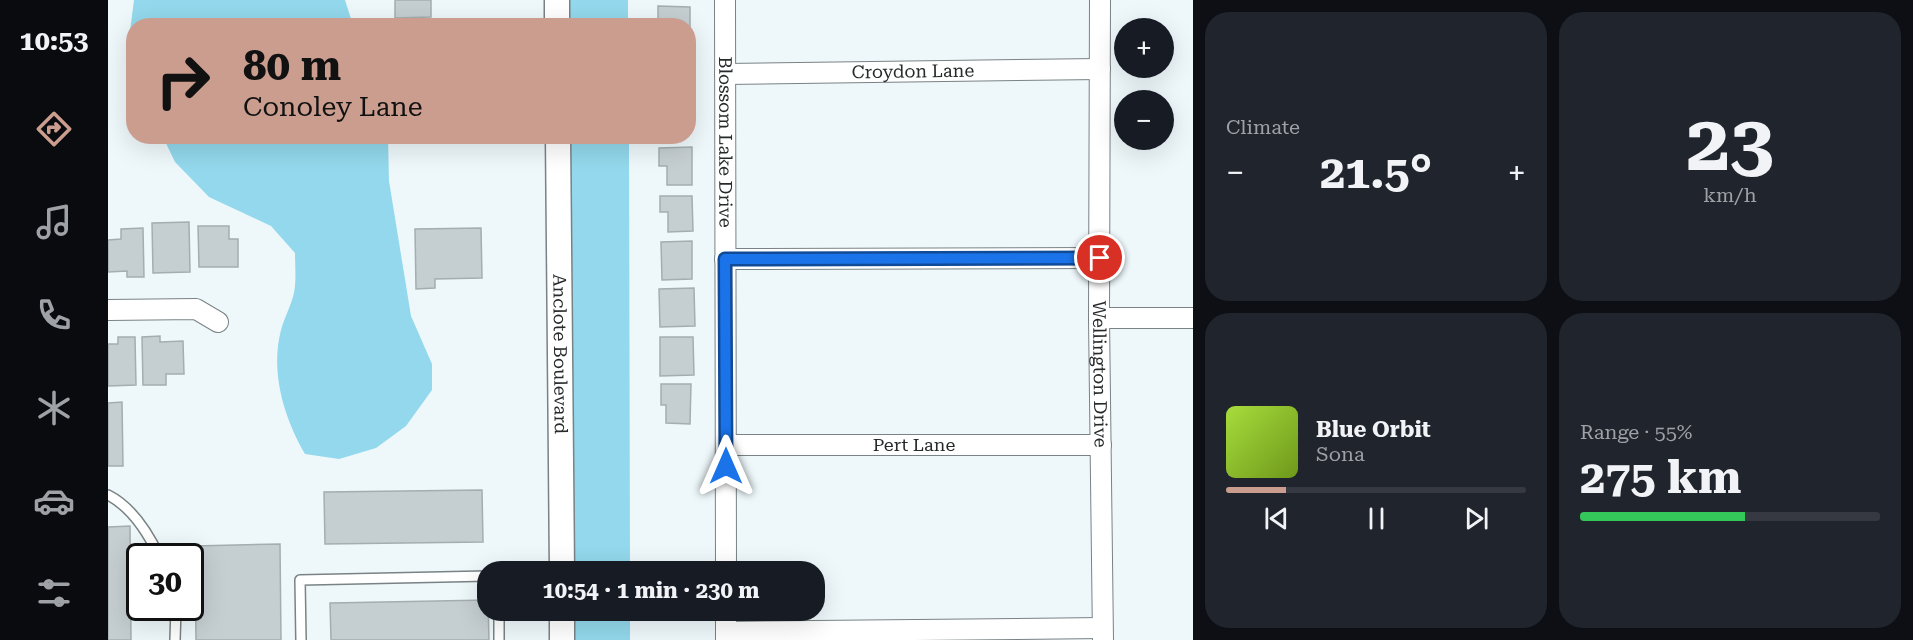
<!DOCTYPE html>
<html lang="en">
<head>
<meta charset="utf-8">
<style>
  :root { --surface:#171b24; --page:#20242c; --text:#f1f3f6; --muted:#9ea1a6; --line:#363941; --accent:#ca9d8f }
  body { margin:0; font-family:"Roboto Serif",serif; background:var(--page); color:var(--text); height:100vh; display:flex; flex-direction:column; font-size:22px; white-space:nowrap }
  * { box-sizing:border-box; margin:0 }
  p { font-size:20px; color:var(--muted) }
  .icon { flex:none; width:33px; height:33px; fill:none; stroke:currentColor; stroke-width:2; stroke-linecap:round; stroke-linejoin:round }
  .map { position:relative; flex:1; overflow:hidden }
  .drawer { display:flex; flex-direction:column; gap:12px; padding:12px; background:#0d0f14; width:720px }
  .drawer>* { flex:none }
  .guide { position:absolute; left:18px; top:18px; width:570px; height:126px; border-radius:24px; box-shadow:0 6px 24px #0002; background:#ca9d8f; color:#111; overflow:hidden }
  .controls { position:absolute; left:1006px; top:18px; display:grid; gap:12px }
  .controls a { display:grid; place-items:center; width:60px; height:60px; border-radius:50%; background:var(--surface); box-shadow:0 6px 24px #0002; font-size:30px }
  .speed { position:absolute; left:18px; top:543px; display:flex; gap:12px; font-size:30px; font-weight:700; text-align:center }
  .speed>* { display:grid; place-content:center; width:78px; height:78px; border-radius:50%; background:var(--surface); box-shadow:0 6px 24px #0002; line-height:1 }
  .speed .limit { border:3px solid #111; border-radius:9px; background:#fff; color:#111 }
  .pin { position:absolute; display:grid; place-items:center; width:51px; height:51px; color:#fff; margin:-26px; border:3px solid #fff; border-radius:50%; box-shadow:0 2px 6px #0007 }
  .me { position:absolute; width:66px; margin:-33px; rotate:0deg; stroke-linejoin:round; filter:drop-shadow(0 0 4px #0008) }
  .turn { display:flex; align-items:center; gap:21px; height:126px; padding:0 18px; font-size:27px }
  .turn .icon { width:78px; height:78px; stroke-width:2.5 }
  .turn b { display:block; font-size:42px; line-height:51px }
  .big { font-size:45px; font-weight:700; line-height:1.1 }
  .drawer .widget { flex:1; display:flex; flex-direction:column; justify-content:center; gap:9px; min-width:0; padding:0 21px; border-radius:24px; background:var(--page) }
  .drawer .dial { align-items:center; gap:0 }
  .dial b { font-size:78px; line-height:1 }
  .song { display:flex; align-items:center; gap:18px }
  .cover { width:72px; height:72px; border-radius:9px; background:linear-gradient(135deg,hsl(80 70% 55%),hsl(80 70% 35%)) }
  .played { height:6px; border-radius:3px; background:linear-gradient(90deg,var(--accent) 20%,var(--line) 20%) }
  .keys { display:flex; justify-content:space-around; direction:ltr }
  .heat { display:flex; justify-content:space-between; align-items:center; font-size:33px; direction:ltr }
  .charge { height:9px; border-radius:4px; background:linear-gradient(90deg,#34c759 55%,var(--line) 0) }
  .drawer .tiles { flex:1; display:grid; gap:12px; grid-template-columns:repeat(2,1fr) }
  .trip { position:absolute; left:369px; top:561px; width:348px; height:60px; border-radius:24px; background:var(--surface); box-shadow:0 6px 24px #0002; font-weight:700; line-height:60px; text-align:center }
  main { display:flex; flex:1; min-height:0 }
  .tabs { display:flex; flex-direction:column; width:108px; justify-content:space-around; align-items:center; background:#090b0e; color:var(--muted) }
  .tabs .icon { width:42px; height:42px }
  .tabs .on { color:var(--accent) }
  .tabs b { font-size:27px; color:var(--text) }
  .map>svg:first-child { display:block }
  .green { fill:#93d8ec }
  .building { fill:#c5ced1; stroke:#a4adb0; stroke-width:1.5 }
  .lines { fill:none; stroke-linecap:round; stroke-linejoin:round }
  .service-casing { stroke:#798284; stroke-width:12 }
  .minor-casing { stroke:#798284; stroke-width:22 }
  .tertiary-casing { stroke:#798284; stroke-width:27 }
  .service { stroke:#fff; stroke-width:9 }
  .minor { stroke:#fff; stroke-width:20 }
  .tertiary { stroke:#fff; stroke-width:24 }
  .route-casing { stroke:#114b97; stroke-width:15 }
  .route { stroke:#1a73e8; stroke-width:10 }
  .labels { text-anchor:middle; stroke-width:6; stroke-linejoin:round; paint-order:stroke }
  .street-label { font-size:18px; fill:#262a2b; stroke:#fff }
</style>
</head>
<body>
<main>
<nav class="tabs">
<b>10:53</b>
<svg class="icon on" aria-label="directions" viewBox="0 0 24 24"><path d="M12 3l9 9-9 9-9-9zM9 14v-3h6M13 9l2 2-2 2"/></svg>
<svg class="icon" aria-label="music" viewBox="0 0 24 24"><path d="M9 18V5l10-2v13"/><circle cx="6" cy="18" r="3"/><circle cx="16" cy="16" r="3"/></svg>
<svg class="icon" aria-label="phone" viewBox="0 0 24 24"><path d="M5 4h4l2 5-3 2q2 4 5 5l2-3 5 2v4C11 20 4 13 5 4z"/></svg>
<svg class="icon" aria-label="climate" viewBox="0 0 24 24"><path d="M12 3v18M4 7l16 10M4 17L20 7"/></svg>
<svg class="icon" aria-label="car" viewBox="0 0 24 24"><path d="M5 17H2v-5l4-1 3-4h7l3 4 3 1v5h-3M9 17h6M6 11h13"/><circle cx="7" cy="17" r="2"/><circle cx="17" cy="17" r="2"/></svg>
<svg class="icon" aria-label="filters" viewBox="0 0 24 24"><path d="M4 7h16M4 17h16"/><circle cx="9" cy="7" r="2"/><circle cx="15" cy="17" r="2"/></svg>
</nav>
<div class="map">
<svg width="1085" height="640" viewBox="0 0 1085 640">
  <rect width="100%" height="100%" fill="#eef8fb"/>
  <path class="green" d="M26,0H237L245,25L26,26L25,80L21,39Z
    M457,0H520V25H457Z
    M55,137H280L281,181L303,316L324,364V390L298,426L268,448L231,459L197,454C176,418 162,372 173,330C177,315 186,301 187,286C188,275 187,264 187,253L163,226L101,197L67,162Z
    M458,137H521L522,571H463Z
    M463,611H522V640H464Z"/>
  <path class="building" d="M287,0H323V17L287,18Z
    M550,6L582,7V45L580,26H550Z
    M584,147V185H559V166H551V148Z
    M552,196H584L585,231L560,232V212H552Z
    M81,222L82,272L45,273L44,223Z
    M90,226H121V239H130V267H91Z
    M35,228L36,277H19V271L0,272V240L13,239V229Z
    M373,228L374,278L327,279V288L308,289L307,229Z
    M584,241V279L554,280L553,242Z
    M586,288L587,326L552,327L551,289Z
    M52,336V342L75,341L76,374H58V385H35L34,337Z
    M10,337H27L28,385L0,386V344H10Z
    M552,337H585L586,375L552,376Z
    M553,384H583L582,424L558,423V405H553Z
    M14,402L15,466H0V403Z
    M374,490L375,542L217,544L216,492Z
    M22,526L23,640H0V527Z
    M172,544L173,640H88L87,546Z
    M380,600L381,640H223L222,603Z"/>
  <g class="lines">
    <g class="service-casing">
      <path id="service" d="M0,495C24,507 40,533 51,556
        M391,610V640
        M67,640L68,608
        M193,640L192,580L380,576"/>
    </g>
    <g class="minor-casing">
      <g id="minor">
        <path id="s1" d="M617,0L618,572"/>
        <path id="s2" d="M992,0L991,318L995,640"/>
        <path id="s3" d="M617,74L992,69"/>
        <path d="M617,259L992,258"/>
        <path d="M0,310L88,309L110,322"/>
        <path d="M991,318H1085"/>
        <path id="s4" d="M618,445H993"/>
        <path d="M618,610V640"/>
        <path d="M618,632L994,628"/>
      </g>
    </g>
    <g class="tertiary-casing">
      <g id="tertiary">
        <path d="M449,0V26"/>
        <path id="s5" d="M450,136L454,572"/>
        <path d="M454,610V640"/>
      </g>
    </g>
    <use href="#service" class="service"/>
    <use href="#minor" class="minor"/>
    <use href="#tertiary" class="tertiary"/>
  </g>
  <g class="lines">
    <g class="route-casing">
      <path id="route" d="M618,466L617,259L992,258"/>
    </g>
    <use href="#route" class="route"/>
  </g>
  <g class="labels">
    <g class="street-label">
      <text dy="6" stroke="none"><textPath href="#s3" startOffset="188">Croydon Lane</textPath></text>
      <text dy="6" stroke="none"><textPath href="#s1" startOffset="142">Blossom Lake Drive</textPath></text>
      <text dy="6" stroke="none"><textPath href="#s5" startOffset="218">Anclote Boulevard</textPath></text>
      <text dy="6" stroke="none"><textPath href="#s2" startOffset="374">Wellington Drive</textPath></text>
      <text dy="6" stroke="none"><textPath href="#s4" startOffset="188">Pert Lane</textPath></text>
    </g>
  </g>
</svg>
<div class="controls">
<a>+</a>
<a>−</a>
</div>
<div class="speed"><div class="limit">30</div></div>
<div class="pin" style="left:992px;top:258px;background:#d93025"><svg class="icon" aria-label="arrive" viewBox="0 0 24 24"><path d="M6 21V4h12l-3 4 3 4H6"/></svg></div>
<svg class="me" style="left:618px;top:466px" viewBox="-20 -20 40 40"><path d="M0-17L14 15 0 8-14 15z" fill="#1a73e8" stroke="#fff" stroke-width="4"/></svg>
<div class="trip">10:54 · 1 min · 230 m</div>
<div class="guide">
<div class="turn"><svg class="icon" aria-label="right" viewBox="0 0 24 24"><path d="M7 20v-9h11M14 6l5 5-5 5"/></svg><div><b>80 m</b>Conoley Lane</div></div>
</div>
</div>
<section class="drawer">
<div class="tiles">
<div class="widget"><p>Climate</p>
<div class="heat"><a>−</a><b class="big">21.5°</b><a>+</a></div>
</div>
<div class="widget dial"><b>23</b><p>km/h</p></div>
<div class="widget">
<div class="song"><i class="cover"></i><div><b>Blue Orbit</b><p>Sona</p></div></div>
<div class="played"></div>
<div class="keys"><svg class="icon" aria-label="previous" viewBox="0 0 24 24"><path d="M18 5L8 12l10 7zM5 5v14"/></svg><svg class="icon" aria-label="pause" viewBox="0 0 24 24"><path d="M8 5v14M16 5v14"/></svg><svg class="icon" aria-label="next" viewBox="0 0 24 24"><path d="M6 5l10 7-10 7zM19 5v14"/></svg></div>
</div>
<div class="widget"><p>Range · 55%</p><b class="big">275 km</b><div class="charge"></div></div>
</div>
</section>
</main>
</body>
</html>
